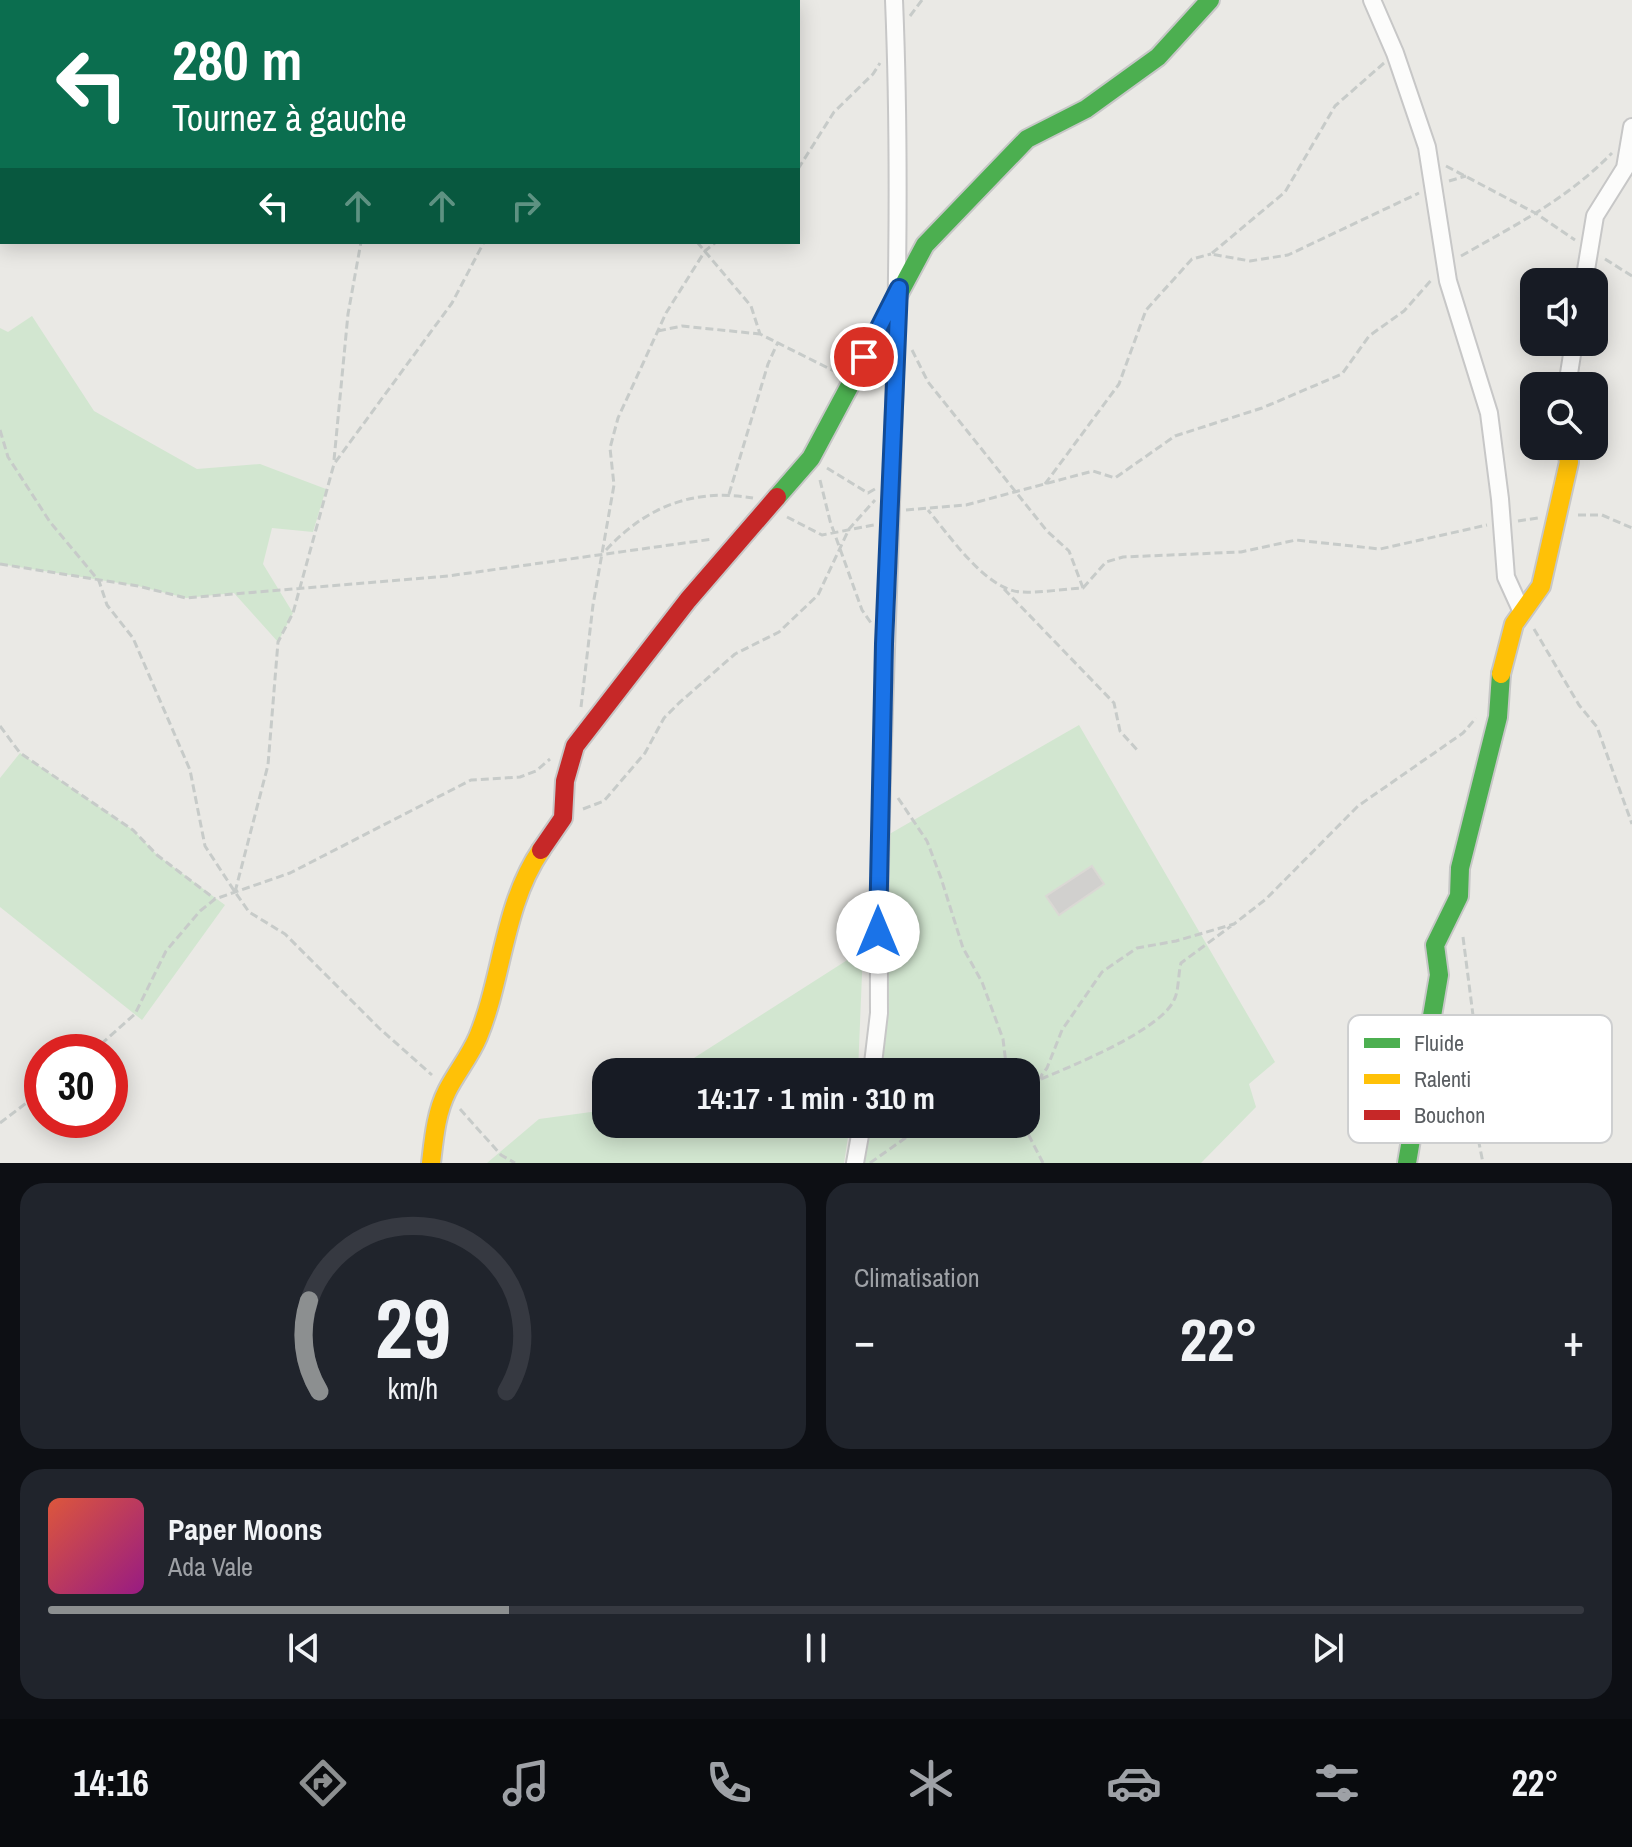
<!DOCTYPE html>
<html lang="fr">
<head>
<meta charset="utf-8">
<style>
  :root { --surface:#171b24; --page:#20242c; --text:#f1f3f6; --muted:#9ea1a6; --line:#363941; --accent:#8c8f90 }
  body { margin:0; font-family:"Archivo Narrow",sans-serif; background:var(--page); color:var(--text); height:100vh; display:flex; flex-direction:column; font-size:30px; white-space:nowrap }
  * { box-sizing:border-box; margin:0 }
  p { font-size:26px; color:var(--muted) }
  .icon { flex:none; width:44px; height:44px; fill:none; stroke:currentColor; stroke-width:2; stroke-linecap:round; stroke-linejoin:round }
  .map { position:relative; height:1163px; overflow:hidden }
  .panel { display:flex; flex-direction:column; gap:20px; padding:20px; background:#0d0f14; flex:1 }
  .panel>* { flex:none }
  .guide { position:absolute; left:0px; top:0px; width:800px; height:244px; box-shadow:0 4px 20px #0003; background:#0b6e4f; color:#fff; overflow:hidden }
  .fabs { position:absolute; left:1520px; top:268px; display:grid; gap:16px }
  .fabs a { display:grid; place-items:center; width:88px; height:88px; border-radius:16px; background:var(--surface); box-shadow:0 4px 20px #0003; font-size:40px }
  .speed { position:absolute; left:24px; top:1034px; display:flex; gap:16px; font-size:40px; font-weight:700; text-align:center }
  .speed>* { display:grid; place-content:center; width:104px; height:104px; border-radius:50%; background:var(--surface); box-shadow:0 4px 20px #0003; line-height:1 }
  .speed .limit { border:12px solid #d22; background:#fff; color:#111 }
  .pin { position:absolute; display:grid; place-items:center; width:68px; height:68px; color:#fff; margin:-34px; border:4px solid #fff; border-radius:50%; box-shadow:0 2px 8px #0007 }
  .me { position:absolute; width:88px; margin:-44px; rotate:0deg; stroke-linejoin:round; filter:drop-shadow(0 0 6px #0008) }
  .turn { display:flex; align-items:center; gap:28px; height:168px; padding:0 40px; font-size:36px }
  .turn .icon { width:104px; height:104px; stroke-width:2.5 }
  .turn b { display:block; font-size:56px; line-height:68px }
  .lanes { display:flex; align-items:center; height:76px; padding:0 40px; background:#0003; justify-content:center; gap:40px; direction:ltr }
  .lanes .off { opacity:.35 }
  .big { font-size:60px; font-weight:700; line-height:1.1 }
  .panel .widget { flex:1; display:flex; flex-direction:column; justify-content:center; gap:12px; min-width:0; padding:0 28px; border-radius:24px; background:var(--page) }
  .panel .dial { align-items:center; gap:0 }
  .dial svg { height:208px; overflow:visible; fill:none; stroke:var(--line); stroke-width:7; stroke-linecap:round; text-anchor:middle }
  .dial text { fill:var(--text); stroke:none }
  .song { display:flex; align-items:center; gap:24px }
  .cover { width:96px; height:96px; border-radius:12px; background:linear-gradient(135deg,hsl(10 70% 55%),hsl(310 70% 35%)) }
  .played { height:8px; border-radius:4px; background:linear-gradient(90deg,var(--accent) 30%,var(--line) 30%) }
  .keys { display:flex; justify-content:space-around; direction:ltr }
  .heat { display:flex; justify-content:space-between; align-items:center; font-size:44px; direction:ltr }
  .panel .tiles { flex:1; display:grid; gap:20px; grid-template-columns:1fr 1fr }
  .widget:last-child { grid-column:span 2 }
  .trip { position:absolute; left:592px; top:1058px; width:448px; height:80px; border-radius:24px; background:var(--surface); box-shadow:0 4px 20px #0003; font-weight:700; line-height:80px; text-align:center }
  .menu { display:flex; height:128px; justify-content:space-around; align-items:center; background:#090b0e; color:var(--muted) }
  .menu .icon { width:56px; height:56px }
  .menu .on { color:var(--accent) }
  .menu b { font-size:36px; color:var(--text) }
  .map>svg:first-child { display:block }
  .green { fill:#d2e6d0 }
  .building { fill:#d1d0ce; stroke:#dad8d4; stroke-width:2 }
  .lines { fill:none; stroke-linecap:round; stroke-linejoin:round }
  .street-casing { stroke:#c7c7c7; stroke-width:20 }
  .fast-casing { stroke:#c7c7c7; stroke-width:22 }
  .slow-casing { stroke:#c7c7c7; stroke-width:22 }
  .jam-casing { stroke:#c7c7c7; stroke-width:22 }
  .path { stroke:#c7cbc9; stroke-width:3; stroke-dasharray:8 4; stroke-linecap:butt }
  .street { stroke:#fcfcfb; stroke-width:16 }
  .fast { stroke:#4caf50; stroke-width:18 }
  .slow { stroke:#ffc107; stroke-width:18 }
  .jam { stroke:#c62828; stroke-width:18 }
  .route-casing { stroke:#114b97; stroke-width:20 }
  .route { stroke:#1a73e8; stroke-width:14 }
  .key { fill:#fff; stroke:#cecfd0; stroke-width:2 }
  .key-label { font-size:22px; fill:#5a5e62 }
</style>
</head>
<body>
<div class="map">
<svg width="1632" height="1163" viewBox="0 0 1632 1163">
  <rect width="100%" height="100%" fill="#eae9e5"/>
  <path class="green" d="M32,316L94,411L197,469L260,464L326,489L313,532L272,528L263,564L293,613L278,642L234,593L186,598L138,586L0,564V328L8,332Z
    M1079,725L1275,1062L1249,1084L1256,1107L1201,1163H855L862,1124H1026V1072H872L879,840Z
    M20,753L133,830L157,855L225,905L142,1020L0,907V778Z
    M863,950L858,1072H672Z
    M606,1110V1124H850L844,1163H487L539,1119Z"/>
  <path class="building" d="M1092,866L1104,884L1059,915L1046,896Z"/>
  <g class="lines">
    <g class="street-casing">
      <path id="street" d="M1372,0L1395,53L1427,147L1448,281L1489,413L1500,499L1506,577L1521,610
        M1584,282L1595,216L1625,168L1632,127
        M1567,386L1574,342
        M872,1072L879,1013C877,675 908,338 894,0
        M855,1163L862,1124"/>
    </g>
    <g class="fast-casing">
      <path id="fast" d="M777,497L811,458L925,245L1027,139L1086,109L1158,57L1210,0
        M1407,1163L1439,975L1435,945L1459,896L1460,868L1498,717L1501,674"/>
    </g>
    <g class="slow-casing">
      <path id="slow" d="M1501,674L1514,624L1541,586L1569,462L1566,446
        M431,1163C434,1138 436,1113 447,1091C456,1073 470,1056 478,1037C503,977 503,906 541,850"/>
    </g>
    <g class="jam-casing">
      <path id="jam" d="M541,850L563,818L565,781L575,746L688,600L777,497"/>
    </g>
    <path class="path" d="M596,0L598,2
      M140,2L141,0
      M694,2L697,0
      M910,16L922,0
      M1384,63L1335,106L1285,192L1211,254L1250,261L1288,255L1419,193
      M1446,166L1537,214L1575,240
      M798,169L834,112L873,74L880,63
      M1449,181L1466,176
      M0,184L2,180
      M697,242L751,306L760,334L834,371
      M1461,256C1517,224 1566,200 1612,153
      M1605,259L1632,276
      M658,331L682,326L760,334
      M912,350L928,382L1047,531L1069,551L1083,588C1063,589 1041,593 1021,592C986,590 949,535 928,510
      M0,430L8,457L50,522L99,581L107,605L133,638L190,770L205,846L235,892L249,912L285,934L379,1028L432,1075
      M334,460L348,314L361,242
      M827,468L868,493L875,489
      M820,480L830,521L862,610L871,623
      M1045,484L1119,384L1146,310L1192,259L1211,254
      M729,494L768,364L778,342
      M906,510L966,505L1093,471L1115,478L1175,436L1262,408L1342,374L1369,336L1404,311L1433,278
      M1578,515H1602L1632,528
      M787,517L822,535L874,525
      M1518,521L1538,518
      M606,550C647,506 694,488 753,498
      M0,564L138,586L186,598L448,576L713,539
      M1083,588L1106,562L1123,557L1241,552L1296,540L1380,549L1487,525
      M1004,589L1114,703L1120,731L1138,751
      M1534,629L1579,705L1597,727L1632,824
      M581,707L593,605L614,485L610,448L618,418L666,313L705,251L716,242
      M0,726L20,753L133,830L157,855L215,899
      M898,798L927,841L941,878L963,948L982,982L1003,1039L1007,1072
      M583,809L604,801L645,753L664,718L679,703L735,654L779,632L818,595L849,529L875,500
      M235,892L268,765L278,642L293,613L334,464L452,303L484,242
      M1463,937L1480,1070L1477,1133L1483,1163
      M92,1052L135,1014L166,951L200,911L215,899L290,873L471,780L520,777L536,771L550,759
      M1041,1079C1072,1066 1161,1030 1174,1000C1179,991 1178,974 1181,963L1231,926
      M1026,1082L1038,1080L1047,1068L1062,1030L1102,972L1137,948L1176,941L1234,924L1266,899L1358,806L1463,733L1476,718
      M460,1109L501,1155L515,1163
      M0,1123L42,1091
      M1023,1124L1043,1163
      M870,1163L925,1124"/>
    <use href="#street" class="street"/>
    <use href="#fast" class="fast"/>
    <use href="#slow" class="slow"/>
    <use href="#jam" class="jam"/>
  </g>
  <g class="lines">
    <g class="route-casing">
      <path id="route" d="M864,357L899,288L884,644L878,932"/>
    </g>
    <use href="#route" class="route"/>
  </g>
  <rect x="1348" y="1015" width="264" height="128" rx="12" class="key"/>
  <rect x="1364" y="1038" width="36" height="10" fill="#4caf50"/>
  <rect x="1364" y="1074" width="36" height="10" fill="#ffc107"/>
  <rect x="1364" y="1110" width="36" height="10" fill="#c62828"/>
  <g class="key-label">
    <text x="1414" y="1051">Fluide</text>
    <text x="1414" y="1087">Ralenti</text>
    <text x="1414" y="1123">Bouchon</text>
  </g>
</svg>
<div class="fabs">
<a><svg class="icon" aria-label="sound" viewBox="0 0 24 24"><path d="M4 9h4l5-4v14l-5-4H4zM17 9q2 3 0 6"/></svg></a>
<a><svg class="icon" aria-label="search" viewBox="0 0 24 24"><circle cx="10" cy="10" r="6"/><path d="M15 15l6 6"/></svg></a>
</div>
<div class="speed"><div class="limit">30</div></div>
<div class="pin" style="left:864px;top:357px;background:#d93025"><svg class="icon" aria-label="arrive" viewBox="0 0 24 24"><path d="M6 21V4h12l-3 4 3 4H6"/></svg></div>
<svg class="me" style="left:878px;top:932px" viewBox="-20 -20 40 40"><circle r="19" fill="#fff"/><path d="M0-13L10 11 0 6-10 11z" fill="#1a73e8"/></svg>
<div class="trip">14:17 · 1 min · 310 m</div>
<div class="guide">
<div class="turn"><svg class="icon" aria-label="left" viewBox="0 0 24 24"><path d="M17 20v-9H6M10 6l-5 5 5 5"/></svg><div><b>280 m</b>Tournez à gauche</div></div>
<div class="lanes"><svg class="icon" aria-label="left" viewBox="0 0 24 24"><path d="M17 20v-9H6M10 6l-5 5 5 5"/></svg><svg class="icon off" aria-label="ahead" viewBox="0 0 24 24"><path d="M12 20V5M6 11l6-6 6 6"/></svg><svg class="icon off" aria-label="ahead" viewBox="0 0 24 24"><path d="M12 20V5M6 11l6-6 6 6"/></svg><svg class="icon off" aria-label="right" viewBox="0 0 24 24"><path d="M7 20v-9h11M14 6l5 5-5 5"/></svg></div>
</div>
</div>
<section class="panel">
<div class="tiles">
<div class="widget dial"><svg viewBox="0 0 100 80">
<path d="M14 69A42 42 0 1 1 86 69"/>
<path d="M14 69A42 42 0 0 1 10 34" stroke="#8c8f90"/>
<text x="50" y="56" font-size="32" font-weight="700">29</text>
<text x="50" y="72" font-size="11">km/h</text>
</svg></div>
<div class="widget"><p>Climatisation</p>
<div class="heat"><a>−</a><b class="big">22°</b><a>+</a></div>
</div>
<div class="widget">
<div class="song"><i class="cover"></i><div><b>Paper Moons</b><p>Ada Vale</p></div></div>
<div class="played"></div>
<div class="keys"><svg class="icon" aria-label="previous" viewBox="0 0 24 24"><path d="M18 5L8 12l10 7zM5 5v14"/></svg><svg class="icon" aria-label="pause" viewBox="0 0 24 24"><path d="M8 5v14M16 5v14"/></svg><svg class="icon" aria-label="next" viewBox="0 0 24 24"><path d="M6 5l10 7-10 7zM19 5v14"/></svg></div>
</div>
</div>
</section>
<nav class="menu">
<b>14:16</b>
<svg class="icon on" aria-label="directions" viewBox="0 0 24 24"><path d="M12 3l9 9-9 9-9-9zM9 14v-3h6M13 9l2 2-2 2"/></svg>
<svg class="icon" aria-label="music" viewBox="0 0 24 24"><path d="M9 18V5l10-2v13"/><circle cx="6" cy="18" r="3"/><circle cx="16" cy="16" r="3"/></svg>
<svg class="icon" aria-label="phone" viewBox="0 0 24 24"><path d="M5 4h4l2 5-3 2q2 4 5 5l2-3 5 2v4C11 20 4 13 5 4z"/></svg>
<svg class="icon" aria-label="climate" viewBox="0 0 24 24"><path d="M12 3v18M4 7l16 10M4 17L20 7"/></svg>
<svg class="icon" aria-label="car" viewBox="0 0 24 24"><path d="M5 17H2v-5l4-1 3-4h7l3 4 3 1v5h-3M9 17h6M6 11h13"/><circle cx="7" cy="17" r="2"/><circle cx="17" cy="17" r="2"/></svg>
<svg class="icon" aria-label="filters" viewBox="0 0 24 24"><path d="M4 7h16M4 17h16"/><circle cx="9" cy="7" r="2"/><circle cx="15" cy="17" r="2"/></svg>
<b>22°</b>
</nav>
</body>
</html>
